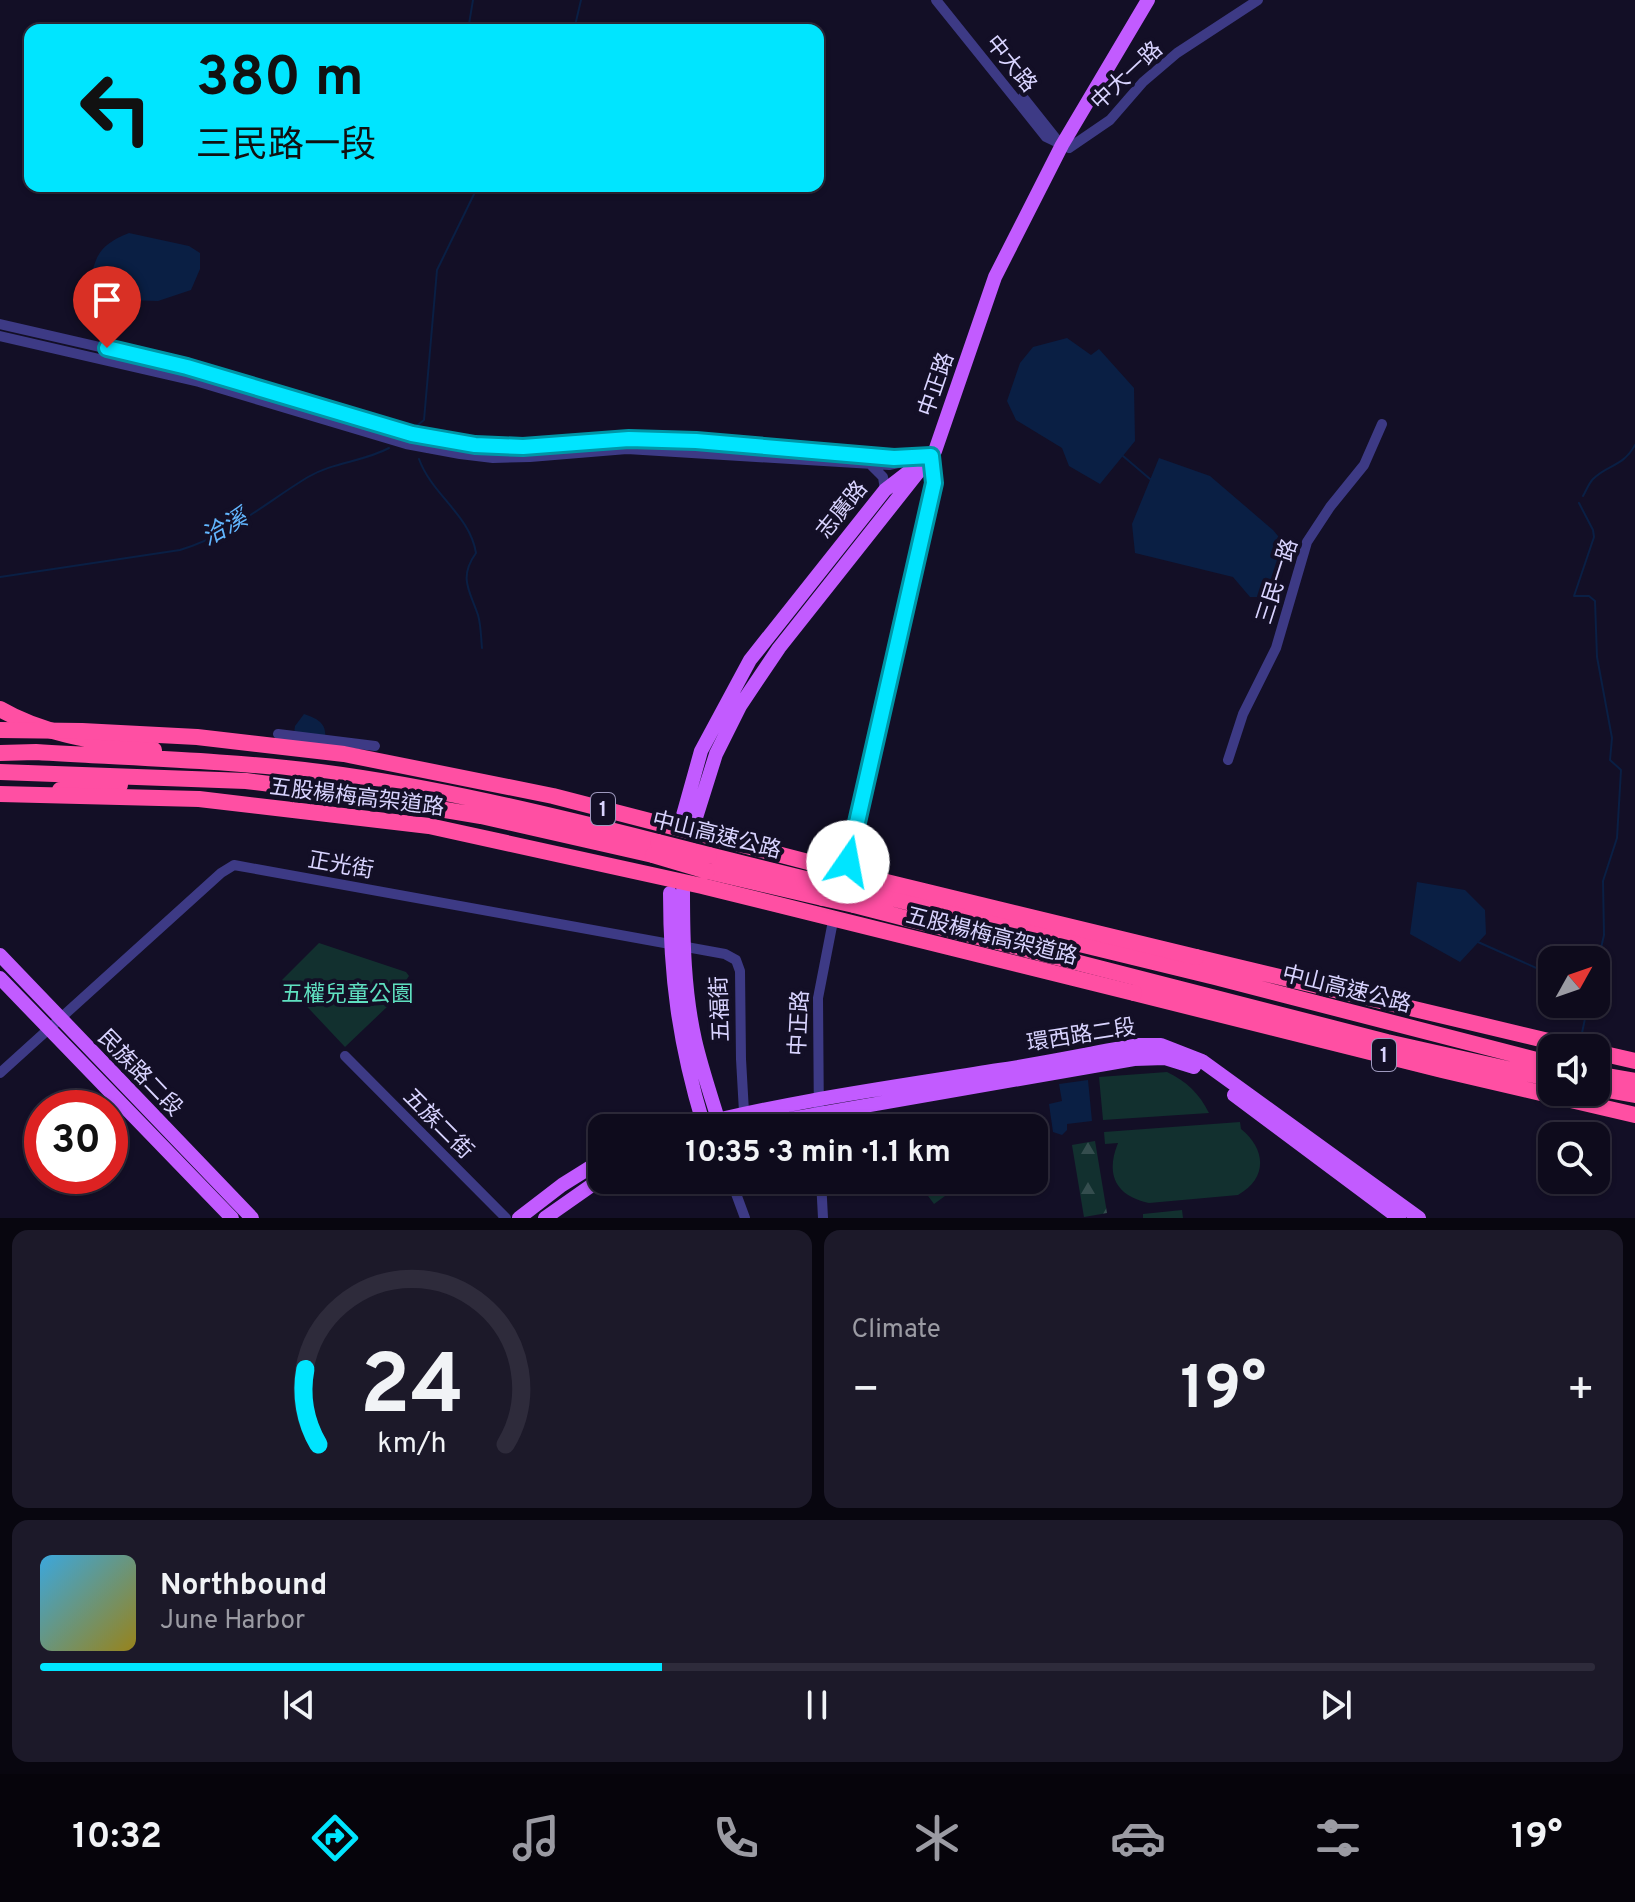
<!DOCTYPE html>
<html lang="en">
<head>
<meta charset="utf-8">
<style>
  :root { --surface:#0e0b1c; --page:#1c1929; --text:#f1f3f6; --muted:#9b9ba3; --line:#2e2b3b; --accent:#00e5ff }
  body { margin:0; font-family:Overpass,"Noto Sans TC",sans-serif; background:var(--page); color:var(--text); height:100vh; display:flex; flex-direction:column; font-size:30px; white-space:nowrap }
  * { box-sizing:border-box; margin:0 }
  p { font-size:26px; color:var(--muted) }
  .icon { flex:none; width:44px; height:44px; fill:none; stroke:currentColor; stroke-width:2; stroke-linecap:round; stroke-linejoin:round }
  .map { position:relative; height:1218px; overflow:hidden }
  .panel { display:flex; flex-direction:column; gap:12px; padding:12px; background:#08060f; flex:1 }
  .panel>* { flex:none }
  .top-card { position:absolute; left:24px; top:24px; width:800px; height:168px; border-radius:16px; box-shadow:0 2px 6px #0004,0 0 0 2px var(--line); background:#00e5ff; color:#111; overflow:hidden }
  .needle { width:52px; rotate:50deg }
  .controls { position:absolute; left:1538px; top:946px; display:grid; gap:16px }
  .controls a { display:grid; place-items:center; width:72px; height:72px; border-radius:16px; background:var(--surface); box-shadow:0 2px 6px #0004,0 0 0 2px var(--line); font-size:40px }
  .speed { position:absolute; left:24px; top:1090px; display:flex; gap:16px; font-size:40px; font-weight:700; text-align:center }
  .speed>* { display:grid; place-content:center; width:104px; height:104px; border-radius:50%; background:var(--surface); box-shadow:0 2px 6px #0004,0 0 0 2px var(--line); line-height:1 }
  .speed .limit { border:12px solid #d22; background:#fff; color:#111 }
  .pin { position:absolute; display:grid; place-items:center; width:68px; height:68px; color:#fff; margin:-82px -34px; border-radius:50% 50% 50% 0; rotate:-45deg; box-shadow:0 0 8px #0007 }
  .pin .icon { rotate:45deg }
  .me { position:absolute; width:88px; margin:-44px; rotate:12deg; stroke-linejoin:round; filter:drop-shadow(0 0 6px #0008) }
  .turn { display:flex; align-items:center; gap:28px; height:168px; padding:0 40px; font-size:36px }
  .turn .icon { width:104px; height:104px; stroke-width:2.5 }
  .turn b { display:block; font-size:56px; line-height:68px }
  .big { font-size:60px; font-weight:700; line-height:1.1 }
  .panel .card { flex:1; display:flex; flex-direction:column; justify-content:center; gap:12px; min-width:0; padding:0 28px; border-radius:16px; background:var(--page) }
  .panel .dial { align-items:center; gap:0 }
  .dial svg { height:208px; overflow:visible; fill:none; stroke:var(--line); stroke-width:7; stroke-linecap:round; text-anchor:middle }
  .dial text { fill:var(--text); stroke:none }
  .song { display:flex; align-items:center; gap:24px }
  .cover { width:96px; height:96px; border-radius:12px; background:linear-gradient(135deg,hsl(200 70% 55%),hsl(50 70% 35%)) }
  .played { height:8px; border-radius:4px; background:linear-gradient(90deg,var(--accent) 40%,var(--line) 40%) }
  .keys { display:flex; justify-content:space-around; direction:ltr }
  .heat { display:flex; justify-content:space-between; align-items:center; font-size:44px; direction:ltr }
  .panel .tiles { flex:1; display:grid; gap:12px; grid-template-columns:1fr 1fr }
  .card:last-child { grid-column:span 2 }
  .trip { position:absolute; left:588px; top:1114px; width:460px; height:80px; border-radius:16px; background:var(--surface); box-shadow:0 2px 6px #0004,0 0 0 2px var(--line); font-weight:700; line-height:80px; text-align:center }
  .menu { display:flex; height:128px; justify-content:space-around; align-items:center; background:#06040b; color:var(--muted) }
  .menu .icon { width:56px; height:56px }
  .menu .current { color:var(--accent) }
  .menu b { font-size:36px; color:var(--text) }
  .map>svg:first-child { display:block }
  .forest { fill:url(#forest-firs) }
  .park { fill:#12302f }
  .water { fill:#0a1f44 }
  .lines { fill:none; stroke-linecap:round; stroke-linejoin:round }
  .stream { stroke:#0a1f44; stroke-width:2 }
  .minor { stroke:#3d3a85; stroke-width:10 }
  .major { stroke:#c25bff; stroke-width:14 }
  .highway { stroke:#ff4fa3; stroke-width:16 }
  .highway-bridge { stroke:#ff4fa3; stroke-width:16 }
  .route-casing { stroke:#0095a6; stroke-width:20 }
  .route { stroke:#00e5ff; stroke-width:14 }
  .labels { text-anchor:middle; stroke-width:8; stroke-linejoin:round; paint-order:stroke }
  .shield { fill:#130f26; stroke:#9e99be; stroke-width:2 }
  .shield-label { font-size:20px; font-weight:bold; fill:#d9d4ff }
  .street-label { font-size:22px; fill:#d9d4ff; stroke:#130f26 }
  .park-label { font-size:22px; fill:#5fe0c0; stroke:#130f26 }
  .water-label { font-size:24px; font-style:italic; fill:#62b6ff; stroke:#130f26 }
</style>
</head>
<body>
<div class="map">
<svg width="1635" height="1218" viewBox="0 0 1635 1218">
  <defs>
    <pattern id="forest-firs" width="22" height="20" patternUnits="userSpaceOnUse" patternTransform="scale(2)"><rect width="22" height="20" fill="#12302f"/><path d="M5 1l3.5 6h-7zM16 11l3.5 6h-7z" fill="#344d4e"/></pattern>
  </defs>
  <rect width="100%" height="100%" fill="#130f26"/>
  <path class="forest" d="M1095,1141L1107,1213L1084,1217L1072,1145Z"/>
  <path class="park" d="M319,943L406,972L409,976L389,1005L345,1047L282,980Z
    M1167,1072C1187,1082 1199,1093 1209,1113L1103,1120L1099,1077Z
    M1240,1122L1241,1129C1266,1149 1268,1178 1238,1195L1149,1203C1116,1196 1105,1175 1118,1143L1105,1144L1104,1132Z
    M927,1180H967L934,1204L920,1185Z
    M1182,1210L1183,1218H1143V1214Z"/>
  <path class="water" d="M129,233L189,246L200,253V269L191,290L158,301L128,300L89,292C94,259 96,246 129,233Z
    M1067,338L1091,355L1099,349L1134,388L1135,441L1100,484L1069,466L1062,448L1016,420L1007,401L1020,363L1033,347Z
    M1159,458L1210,476L1273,530L1288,548L1274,582L1285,591L1280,601L1270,597H1250L1233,577L1135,553L1132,524Z
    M304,714C316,718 327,723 325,737L294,733L295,726Z
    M1417,882L1465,890L1485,910L1486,934L1460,962L1410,934Z
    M1088,1080L1092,1121L1067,1124V1130L1062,1135L1053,1132L1049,1104L1062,1101L1059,1084Z"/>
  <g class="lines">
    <path class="stream" d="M468,30L473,0
      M574,30L581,0
      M414,428L424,420L437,270L478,186
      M1123,456L1150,479
      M419,459C432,495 470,515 476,553C458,578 470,591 478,615C481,625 481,638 482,648
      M1583,496C1586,491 1589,483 1593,479C1608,464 1623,467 1635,445
      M1579,503L1593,530L1594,537L1574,596H1589L1595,601L1597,657L1612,738L1610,760L1621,770L1617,838L1603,881L1604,935L1596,970
      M0,577L180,550C230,535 265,503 308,477C333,462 363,462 389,448
      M1478,942L1552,975
      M1582,1033L1588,1004"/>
    <path class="minor" d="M936,0L1046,137L1069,148L1110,120L1143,82L1177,53L1258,0
      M1023,97L1058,141
      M0,324L187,367L412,434L458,443L492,447L629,439L696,441L901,458
      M0,336L199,382L406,444L460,454L493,458L530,457L627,449L889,465L925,457
      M871,465L883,477L885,490
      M278,734L375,746
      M1228,760L1243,714L1276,648L1307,542L1330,507L1364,465L1382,424
      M848,862L934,483L931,456
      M345,1056L506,1218
      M0,1073L221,873L234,865L725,954L736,960L740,971L741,1059L744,1112
      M819,1128L818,998L833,921
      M731,1180L745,1218
      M821,1180L823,1218"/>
    <path class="major" d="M682,819L701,751L750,660L885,490L920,463
      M694,824L716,754L740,706L779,648L935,451L995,277L1062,145L1148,0
      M683,890C683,940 684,991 695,1040C701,1066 710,1093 718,1119L716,1128
      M670,893C670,977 679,1043 703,1123L707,1127
      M0,955L252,1218
      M0,978L232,1218
      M1234,1095L1399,1218
      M685,1128C788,1101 894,1087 999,1070C1046,1063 1092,1053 1139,1045H1161L1202,1061L1419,1218
      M738,1128L1134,1059L1165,1058L1194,1067
      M519,1218L562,1185L602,1160
      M545,1218L602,1178"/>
    <path class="highway" d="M0,709C46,736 102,742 154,750
      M0,753L36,752C130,758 226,760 320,772C435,787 546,814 658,842
      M0,772L246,781L344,793L481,816L653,855
      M60,790L120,785
      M709,855L826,884
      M707,871L823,898
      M858,890L1215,977L1552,1064
      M854,905L1387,1042L1552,1079
      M1196,957L1578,1048
      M1134,993L1442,1070L1635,1115
      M1596,1052L1635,1061
      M1596,1074L1635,1081
      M1596,1088L1635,1095"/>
    <path class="highway-bridge" d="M0,730L82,731L197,737L344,754L553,796L870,878L1196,957
      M0,794L199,799L429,826L702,886L1134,993
      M658,842L709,855
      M653,855L707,871
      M826,884L858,890
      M823,898L854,905"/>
  </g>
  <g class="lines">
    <g class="route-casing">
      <path id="route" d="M107,348L187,367L412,434L475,445L523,447L629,439L696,441L894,458L931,456L934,483L848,862"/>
    </g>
    <use href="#route" class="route"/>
  </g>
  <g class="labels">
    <g class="shield">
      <rect x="591" y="793" width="24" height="32" rx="6"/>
      <rect x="1372" y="1039" width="24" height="32" rx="6"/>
    </g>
    <g class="shield-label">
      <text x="603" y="816">1</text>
      <text x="1384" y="1062">1</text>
    </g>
    <g class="street-label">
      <text transform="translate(1012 63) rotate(51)" y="8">中大路</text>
      <text transform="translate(1126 75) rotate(-43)" y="8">中大一路</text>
      <text transform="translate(935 384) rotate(-71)" y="8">中正路</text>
      <text transform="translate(841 509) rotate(-51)" y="8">志廣路</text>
      <text transform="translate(1276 581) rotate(-72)" y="8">三民一路</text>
      <text transform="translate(357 796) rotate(7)" y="8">五股楊梅高架道路</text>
      <text transform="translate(717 834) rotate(14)" y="8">中山高速公路</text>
      <text transform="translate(341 864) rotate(10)" y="8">正光街</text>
      <text transform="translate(992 935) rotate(14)" y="8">五股楊梅高架道路</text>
      <text transform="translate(1347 988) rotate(14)" y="8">中山高速公路</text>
      <text transform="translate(719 1009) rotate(-92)" y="8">五福街</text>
      <text transform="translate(798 1023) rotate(-87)" y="8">中正路</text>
      <text transform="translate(1081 1034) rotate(-9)" y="8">環西路二段</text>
      <text transform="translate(141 1072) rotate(46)" y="8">民族路二段</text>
      <text transform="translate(439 1123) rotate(45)" y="8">五族二街</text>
    </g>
    <g class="park-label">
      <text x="347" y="1001">五權兒童公園</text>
    </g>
    <g class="water-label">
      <text transform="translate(224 527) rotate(-29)" y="8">洽溪</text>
    </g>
  </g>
</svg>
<div class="controls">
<a><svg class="needle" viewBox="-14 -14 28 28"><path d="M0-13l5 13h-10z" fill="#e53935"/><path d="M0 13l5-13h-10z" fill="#9b9ba3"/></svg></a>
<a><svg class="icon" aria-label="sound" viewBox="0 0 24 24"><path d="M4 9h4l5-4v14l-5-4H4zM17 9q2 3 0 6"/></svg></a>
<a><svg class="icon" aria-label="search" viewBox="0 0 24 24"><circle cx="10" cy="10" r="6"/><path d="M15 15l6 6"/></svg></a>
</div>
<div class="speed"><div class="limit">30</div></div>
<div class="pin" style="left:107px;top:348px;background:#d93025"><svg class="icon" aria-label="arrive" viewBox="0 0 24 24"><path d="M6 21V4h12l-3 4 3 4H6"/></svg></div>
<svg class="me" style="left:848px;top:862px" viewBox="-20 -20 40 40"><circle r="19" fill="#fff"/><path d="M0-13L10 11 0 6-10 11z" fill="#00e5ff"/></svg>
<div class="trip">10:35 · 3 min · 1.1 km</div>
<div class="top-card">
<div class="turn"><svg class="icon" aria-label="left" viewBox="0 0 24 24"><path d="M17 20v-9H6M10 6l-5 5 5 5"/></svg><div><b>380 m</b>三民路一段</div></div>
</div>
</div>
<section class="panel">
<div class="tiles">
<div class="card dial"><svg viewBox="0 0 100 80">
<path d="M14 69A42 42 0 1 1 86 69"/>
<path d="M14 69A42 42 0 0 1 9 40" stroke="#00e5ff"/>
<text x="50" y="56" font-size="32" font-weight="700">24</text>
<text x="50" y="72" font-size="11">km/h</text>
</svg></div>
<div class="card"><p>Climate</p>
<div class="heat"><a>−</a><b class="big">19°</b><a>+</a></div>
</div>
<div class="card">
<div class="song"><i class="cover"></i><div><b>Northbound</b><p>June Harbor</p></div></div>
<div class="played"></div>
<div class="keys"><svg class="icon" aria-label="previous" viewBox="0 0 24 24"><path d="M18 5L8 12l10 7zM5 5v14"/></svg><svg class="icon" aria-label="pause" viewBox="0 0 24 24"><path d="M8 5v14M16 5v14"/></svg><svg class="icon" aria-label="next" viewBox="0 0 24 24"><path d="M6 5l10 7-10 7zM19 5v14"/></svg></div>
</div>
</div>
</section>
<nav class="menu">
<b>10:32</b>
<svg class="icon current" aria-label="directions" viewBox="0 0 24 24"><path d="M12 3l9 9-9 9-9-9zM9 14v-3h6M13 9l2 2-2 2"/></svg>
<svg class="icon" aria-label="music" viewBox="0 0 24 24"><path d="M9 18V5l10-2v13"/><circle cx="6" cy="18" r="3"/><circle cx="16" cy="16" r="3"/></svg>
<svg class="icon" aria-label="phone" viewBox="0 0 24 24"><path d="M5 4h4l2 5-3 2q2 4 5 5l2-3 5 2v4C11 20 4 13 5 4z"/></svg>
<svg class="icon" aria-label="climate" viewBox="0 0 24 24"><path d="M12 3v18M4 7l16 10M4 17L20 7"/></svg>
<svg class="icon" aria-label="car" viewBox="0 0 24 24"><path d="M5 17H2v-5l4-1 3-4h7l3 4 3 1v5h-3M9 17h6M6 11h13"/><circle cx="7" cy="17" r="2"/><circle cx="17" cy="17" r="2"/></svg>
<svg class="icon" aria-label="filters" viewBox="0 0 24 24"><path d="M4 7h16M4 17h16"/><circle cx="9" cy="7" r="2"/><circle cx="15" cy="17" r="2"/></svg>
<b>19°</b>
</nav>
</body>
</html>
